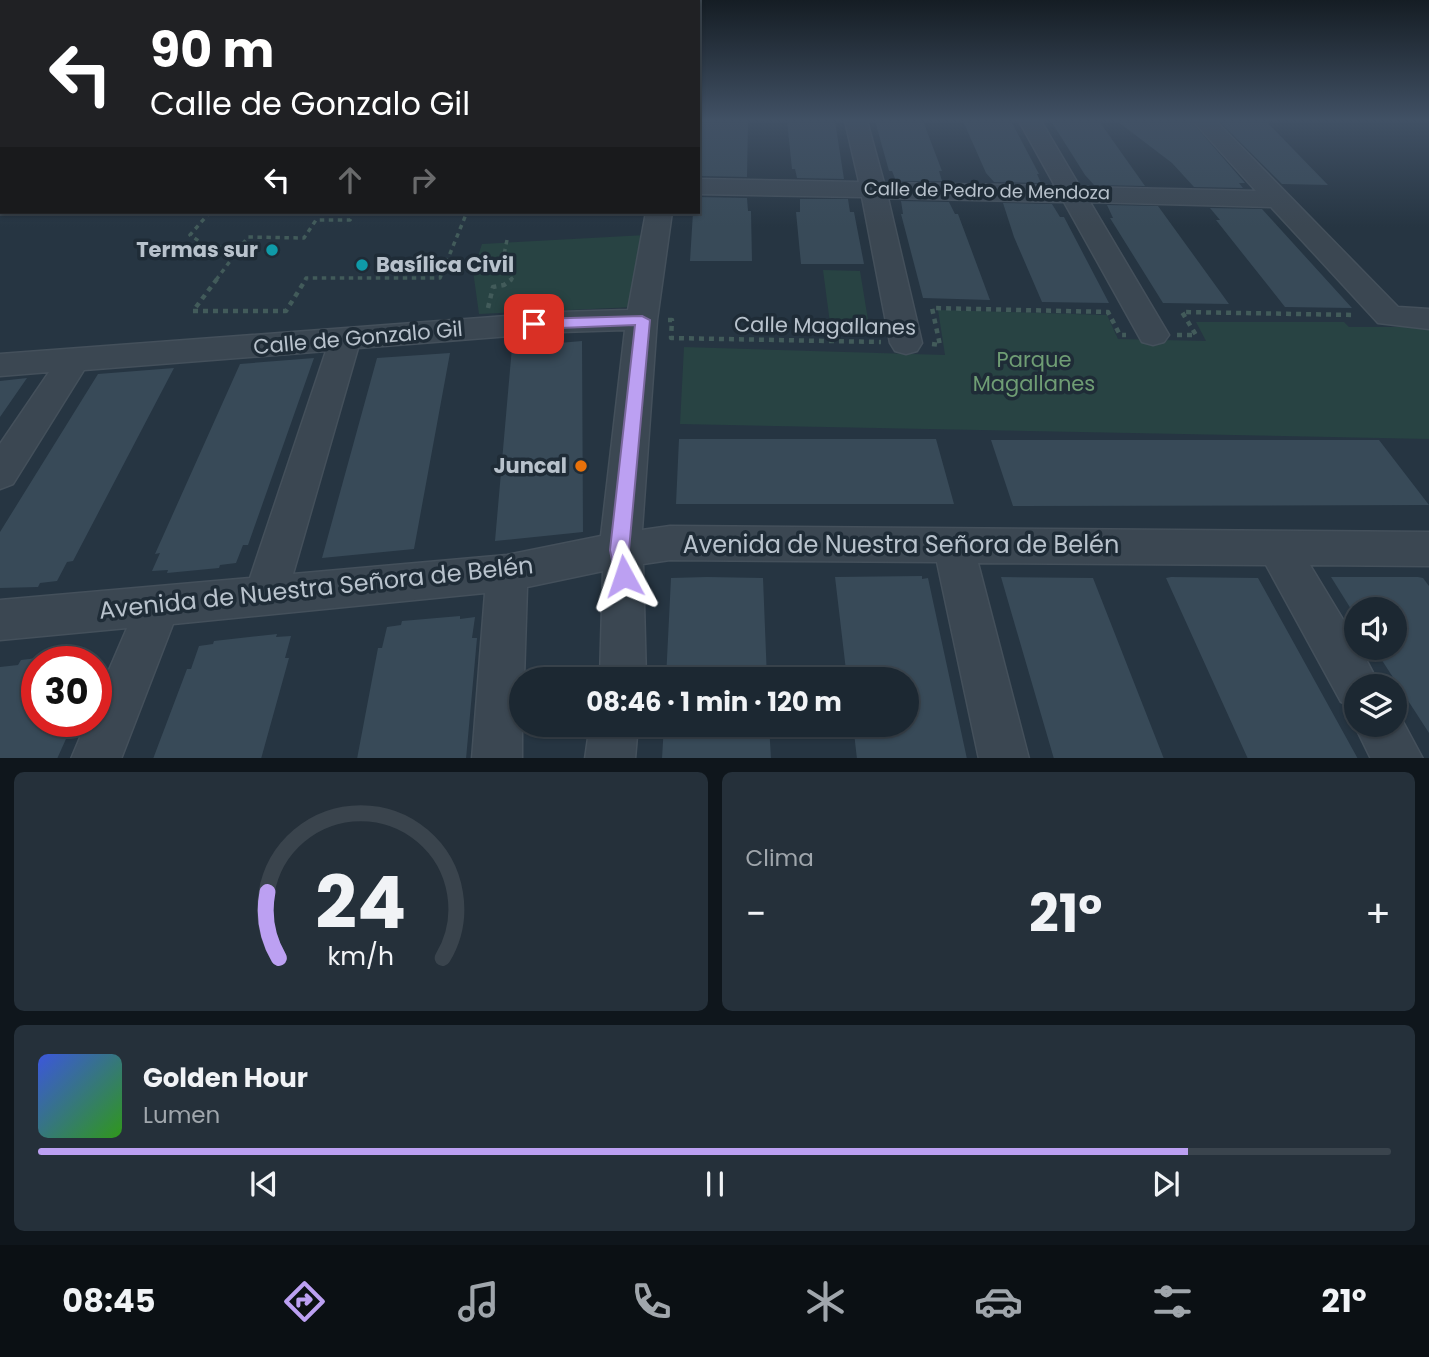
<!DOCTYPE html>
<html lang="es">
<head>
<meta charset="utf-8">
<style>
  :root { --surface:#1c2832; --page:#25303a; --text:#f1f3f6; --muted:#a0a6ac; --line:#3a444d; --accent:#bca0f2 }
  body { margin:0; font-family:Poppins,sans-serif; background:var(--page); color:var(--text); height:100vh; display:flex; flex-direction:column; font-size:26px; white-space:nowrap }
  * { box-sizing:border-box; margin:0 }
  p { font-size:23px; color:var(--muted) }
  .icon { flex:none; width:38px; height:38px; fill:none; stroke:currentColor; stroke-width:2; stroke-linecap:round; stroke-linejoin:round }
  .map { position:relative; height:758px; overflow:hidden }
  .drawer { display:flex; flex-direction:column; gap:14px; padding:14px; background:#0f161c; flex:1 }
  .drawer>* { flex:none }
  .top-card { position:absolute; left:0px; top:0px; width:700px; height:214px; box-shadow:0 2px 5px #0004,0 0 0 2px var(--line); background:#202124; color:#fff; overflow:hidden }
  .tools { position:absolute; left:1344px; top:597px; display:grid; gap:14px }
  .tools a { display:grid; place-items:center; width:63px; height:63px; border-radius:50%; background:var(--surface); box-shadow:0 2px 5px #0004,0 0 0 2px var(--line); font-size:35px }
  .speed { position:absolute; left:21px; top:646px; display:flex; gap:14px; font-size:35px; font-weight:700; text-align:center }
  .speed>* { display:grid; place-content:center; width:91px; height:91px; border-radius:50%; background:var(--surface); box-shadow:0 2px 5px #0004,0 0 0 2px var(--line); line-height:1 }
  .speed .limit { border:10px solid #d22; background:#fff; color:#111 }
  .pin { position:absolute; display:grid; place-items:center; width:60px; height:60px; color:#fff; margin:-30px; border-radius:14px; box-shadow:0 4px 10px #0006 }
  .me { position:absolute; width:77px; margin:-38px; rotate:355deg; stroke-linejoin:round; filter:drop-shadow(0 0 5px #0008) }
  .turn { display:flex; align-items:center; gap:24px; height:147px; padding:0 35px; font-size:32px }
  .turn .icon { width:91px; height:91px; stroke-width:2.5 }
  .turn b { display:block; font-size:49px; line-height:60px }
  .lanes { display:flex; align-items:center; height:66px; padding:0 35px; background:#0003; justify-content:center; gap:35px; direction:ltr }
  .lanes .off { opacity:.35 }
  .big { font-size:52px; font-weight:700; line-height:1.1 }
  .drawer .tile { flex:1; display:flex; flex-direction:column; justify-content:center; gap:10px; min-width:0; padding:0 24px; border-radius:10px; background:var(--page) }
  .drawer .dial { align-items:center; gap:0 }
  .dial svg { height:182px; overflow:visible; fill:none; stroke:var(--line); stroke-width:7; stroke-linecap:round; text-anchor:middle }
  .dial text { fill:var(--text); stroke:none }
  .song { display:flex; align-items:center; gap:21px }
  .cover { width:84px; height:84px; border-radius:10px; background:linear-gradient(135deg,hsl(230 70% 55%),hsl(110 70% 35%)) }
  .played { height:7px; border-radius:4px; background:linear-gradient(90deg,var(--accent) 85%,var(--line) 85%) }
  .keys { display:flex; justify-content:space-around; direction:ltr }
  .heat { display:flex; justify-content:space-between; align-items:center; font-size:38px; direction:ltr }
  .drawer .tiles { flex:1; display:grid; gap:14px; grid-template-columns:1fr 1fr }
  .tile:last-child { grid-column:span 2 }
  .trip { position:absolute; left:509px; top:667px; width:410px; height:70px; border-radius:35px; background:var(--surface); box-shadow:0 2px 5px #0004,0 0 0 2px var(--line); font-weight:700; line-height:70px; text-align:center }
  .dock { display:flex; height:112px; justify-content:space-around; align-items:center; background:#0b1014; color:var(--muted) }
  .dock .icon { width:49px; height:49px }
  .dock .selected { color:var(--accent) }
  .dock b { font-size:32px; color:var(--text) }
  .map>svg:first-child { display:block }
  .green { fill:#284343 }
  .building { fill:#384a58 }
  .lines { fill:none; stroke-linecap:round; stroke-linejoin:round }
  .minor-casing { stroke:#44505b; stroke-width:3 }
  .path-far1 { stroke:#425b5a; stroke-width:3.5; stroke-dasharray:4.5 4.5; stroke-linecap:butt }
  .path { stroke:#425b5a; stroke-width:4.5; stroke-dasharray:5 5; stroke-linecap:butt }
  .minor { fill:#3b4752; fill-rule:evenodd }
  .route { fill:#bca0f2; stroke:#7a689d; stroke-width:2 }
  .culture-dot { fill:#0f9aa8; stroke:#1f2c37; stroke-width:2.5 }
  .food-dot { fill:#e8710a; stroke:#1f2c37; stroke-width:2.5 }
  .labels { text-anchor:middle; stroke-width:7; stroke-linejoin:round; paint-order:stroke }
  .far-street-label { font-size:18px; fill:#b8c2cc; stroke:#1f2c37 }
  .poi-label { font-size:21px; font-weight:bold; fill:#b8c2cc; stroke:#1f2c37; text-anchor:end }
  .street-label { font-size:21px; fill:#b8c2cc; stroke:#1f2c37 }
  .park-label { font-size:21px; fill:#6f9d74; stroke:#1f2c37 }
  .near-street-label { font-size:24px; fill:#b8c2cc; stroke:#1f2c37 }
</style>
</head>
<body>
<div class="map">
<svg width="1429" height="759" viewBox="0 0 1429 759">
  <rect width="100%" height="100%" fill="#263542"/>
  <path class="green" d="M646,235L635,307L479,314L473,271L482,244Z
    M823,270L860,271L870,332L831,331Z
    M938,310L1107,315L1118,339L1206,341L1196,322H1344L1349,327H1429V439L680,424L684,347L945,355Z"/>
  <path class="building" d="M699,121H748L747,177L698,176Z
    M787,121H835L844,179L797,178L795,169H792Z
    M875,121H923L942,171H939L942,181H896L892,171H889Z
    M963,121H1011L1039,174H1037L1041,183L994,182L986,173Z
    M1051,121H1099L1145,186L1094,185L1085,175Z
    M1117,121H1191L1245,183H1239L1243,188L1194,187L1172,163Z
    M1219,121H1266L1328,185L1282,184Z
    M698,197L747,198L748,211H751L752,261H690L693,212H698Z
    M800,199H848L850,212H854L864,264H801L796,212H800Z
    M901,201L949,202L955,214H958L990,300L923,298L901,214H903Z
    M1003,203L1052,204L1060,217H1064L1109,303L1042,302L1014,237Z
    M1107,205L1158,206L1229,304L1163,303L1110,218H1113Z
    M1210,208L1262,209L1352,308L1285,307L1216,220H1220Z
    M582,341L583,532L495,541L512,347Z
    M450,353L414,549L322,558L377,358Z
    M314,358L248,545H243L236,563L220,565L219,568L167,573L168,570L152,571L160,553L155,554L240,364Z
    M174,368L73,561L67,562L57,581L40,583L38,587L0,588V532L98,374Z
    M27,378L0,417V381Z
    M679,439H936L954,504H676Z
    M991,440H1379L1429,505L1013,506Z
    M922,576V579L928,578L967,759H857L853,724H906V679H847L835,577Z
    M707,577L763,578L767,679H666L671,578Z
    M1001,577L1093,578L1164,759H1054Z
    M1171,577L1258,578L1358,759H1248L1166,578Z
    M1331,577H1418L1423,578L1429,586V733L1374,648H1395V609H1351Z
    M460,616V619L475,617L472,638H477L466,759H357L378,648H382L387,627L401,625L402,621Z
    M277,634L276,637L291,636L285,658H289L261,759H153L187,669H191L199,646L213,644L214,641Z
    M37,658V721H74L57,759H0V667L18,665L21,660Z
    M664,724H769L771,759H662Z"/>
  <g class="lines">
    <g class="minor-casing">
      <path id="minor" d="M845,121H867L884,183L1055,186L1019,121H1041L1080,187L1256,191L1193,121H1216L1398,307L1429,309V329L1378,323L1271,207L1090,202L1169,335L1164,342L1153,345L1142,342L1064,202L888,198L922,343L917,351L906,354L895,351L890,343L862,197L698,194V179L859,182Z
        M2,124V138L0,139V125Z
        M646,212H672L657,320L642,530L670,526L1429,532V566L1310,565L1356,641V648H1360L1380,686H1356V709L1341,702L1266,565L978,563L1029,759H979L937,562L670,560L643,564L646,679H600L603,571L527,587L524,679H522V759H472L485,593L173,624L121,759H71L87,721H96V700L127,628L0,640V600L250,578L326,351L84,370L13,484L0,489V444L49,372L0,376V354L560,312L628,310ZM625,330L601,536L507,555L293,574L358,348L560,332Z
        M1395,707L1423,759H1371L1354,724L1356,719V724H1395Z
        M590,724H638L635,759H585Z"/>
    </g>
    <path class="path-far1" d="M210,212L190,235L206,246L238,249
      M507,240L502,264L514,272V277L510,280
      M216,280L248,237L304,238L316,220H350L355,212
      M305,280L306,278H440L467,212"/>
    <path class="path" d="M217,279L193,311H286L306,279
      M488,308L493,287L504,285L512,279
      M668,320H672L671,338L881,342
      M1177,335H1196L1182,312L1356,315
      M932,344L940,345L932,308L1108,312L1120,335H1126"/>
    <use href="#minor" class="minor"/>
  </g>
  <linearGradient id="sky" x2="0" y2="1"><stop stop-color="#151d24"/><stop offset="0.53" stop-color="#415165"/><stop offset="1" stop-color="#415165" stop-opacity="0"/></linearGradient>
  <rect width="1429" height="227" fill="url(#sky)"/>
  <path class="route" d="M642,316L650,320L629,550L634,576L631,582L624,585L616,582L610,550L635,325L534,329L526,324L534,319Z"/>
  <g class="culture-dot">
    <circle cx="272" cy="250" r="7"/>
    <circle cx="362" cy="265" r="7"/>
  </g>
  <circle class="food-dot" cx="581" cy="466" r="7"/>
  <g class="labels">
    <g class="far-street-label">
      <text transform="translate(987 191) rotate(1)" y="6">Calle de Pedro de Mendoza</text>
    </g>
    <g class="poi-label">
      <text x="258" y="257">Termas sur</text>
      <text x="376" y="272" text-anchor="start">Basílica Civil</text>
      <text x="567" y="473">Juncal</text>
    </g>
    <g class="street-label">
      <text transform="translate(825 326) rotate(1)" y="7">Calle Magallanes</text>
      <text transform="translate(358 338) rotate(-5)" y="7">Calle de Gonzalo Gil</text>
    </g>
    <g class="park-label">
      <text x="1034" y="367">Parque<tspan x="1034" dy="24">Magallanes</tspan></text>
    </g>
    <g class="near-street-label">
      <text x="901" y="553">Avenida de Nuestra Señora de Belén</text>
      <text transform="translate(316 588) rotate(-6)" y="8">Avenida de Nuestra Señora de Belén</text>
    </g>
  </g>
</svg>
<div class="tools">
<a><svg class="icon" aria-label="sound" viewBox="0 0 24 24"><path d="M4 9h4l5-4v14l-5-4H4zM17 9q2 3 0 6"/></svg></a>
<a><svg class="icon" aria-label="layers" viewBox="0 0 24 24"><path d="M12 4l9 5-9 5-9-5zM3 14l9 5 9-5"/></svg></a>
</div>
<div class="speed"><div class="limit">30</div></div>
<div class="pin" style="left:534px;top:324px;background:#d93025"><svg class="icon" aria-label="arrive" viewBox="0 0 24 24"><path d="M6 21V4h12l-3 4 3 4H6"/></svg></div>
<svg class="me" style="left:624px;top:576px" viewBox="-20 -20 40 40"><path d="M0-17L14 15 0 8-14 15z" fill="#bca0f2" stroke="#fff" stroke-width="4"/></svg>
<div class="trip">08:46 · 1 min · 120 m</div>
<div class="top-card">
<div class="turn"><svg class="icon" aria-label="left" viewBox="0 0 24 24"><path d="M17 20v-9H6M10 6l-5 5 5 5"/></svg><div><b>90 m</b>Calle de Gonzalo Gil</div></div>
<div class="lanes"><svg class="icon" aria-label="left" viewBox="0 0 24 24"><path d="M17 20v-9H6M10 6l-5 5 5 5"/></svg><svg class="icon off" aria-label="ahead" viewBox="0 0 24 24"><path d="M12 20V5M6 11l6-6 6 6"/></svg><svg class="icon off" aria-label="right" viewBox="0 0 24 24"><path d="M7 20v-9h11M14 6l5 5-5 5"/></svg></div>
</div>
</div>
<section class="drawer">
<div class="tiles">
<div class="tile dial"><svg viewBox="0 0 100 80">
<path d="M14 69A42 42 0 1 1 86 69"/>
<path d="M14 69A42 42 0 0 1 9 40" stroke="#bca0f2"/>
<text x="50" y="56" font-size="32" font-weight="700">24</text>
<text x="50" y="72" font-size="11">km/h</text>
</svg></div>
<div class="tile"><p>Clima</p>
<div class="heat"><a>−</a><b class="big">21°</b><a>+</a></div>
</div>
<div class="tile">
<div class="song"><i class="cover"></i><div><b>Golden Hour</b><p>Lumen</p></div></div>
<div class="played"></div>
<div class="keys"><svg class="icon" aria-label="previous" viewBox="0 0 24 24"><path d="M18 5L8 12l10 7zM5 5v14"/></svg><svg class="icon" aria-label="pause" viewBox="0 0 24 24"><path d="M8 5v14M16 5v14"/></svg><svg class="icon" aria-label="next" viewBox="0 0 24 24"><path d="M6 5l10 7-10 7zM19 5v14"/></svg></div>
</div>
</div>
</section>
<nav class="dock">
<b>08:45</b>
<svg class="icon selected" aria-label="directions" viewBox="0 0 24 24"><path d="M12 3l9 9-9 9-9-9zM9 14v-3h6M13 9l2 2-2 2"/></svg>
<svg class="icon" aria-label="music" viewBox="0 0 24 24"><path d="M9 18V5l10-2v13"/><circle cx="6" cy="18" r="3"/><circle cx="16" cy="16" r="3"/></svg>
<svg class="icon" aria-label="phone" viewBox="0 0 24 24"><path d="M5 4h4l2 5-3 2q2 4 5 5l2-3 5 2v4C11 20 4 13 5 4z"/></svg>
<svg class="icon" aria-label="climate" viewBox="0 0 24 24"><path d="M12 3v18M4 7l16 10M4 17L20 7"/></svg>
<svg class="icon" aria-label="car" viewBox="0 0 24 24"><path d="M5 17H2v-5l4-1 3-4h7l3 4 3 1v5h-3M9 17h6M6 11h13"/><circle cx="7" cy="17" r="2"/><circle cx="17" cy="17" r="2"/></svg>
<svg class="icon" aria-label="filters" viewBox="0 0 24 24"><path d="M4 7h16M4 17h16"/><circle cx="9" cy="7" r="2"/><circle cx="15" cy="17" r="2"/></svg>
<b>21°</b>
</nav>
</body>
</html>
